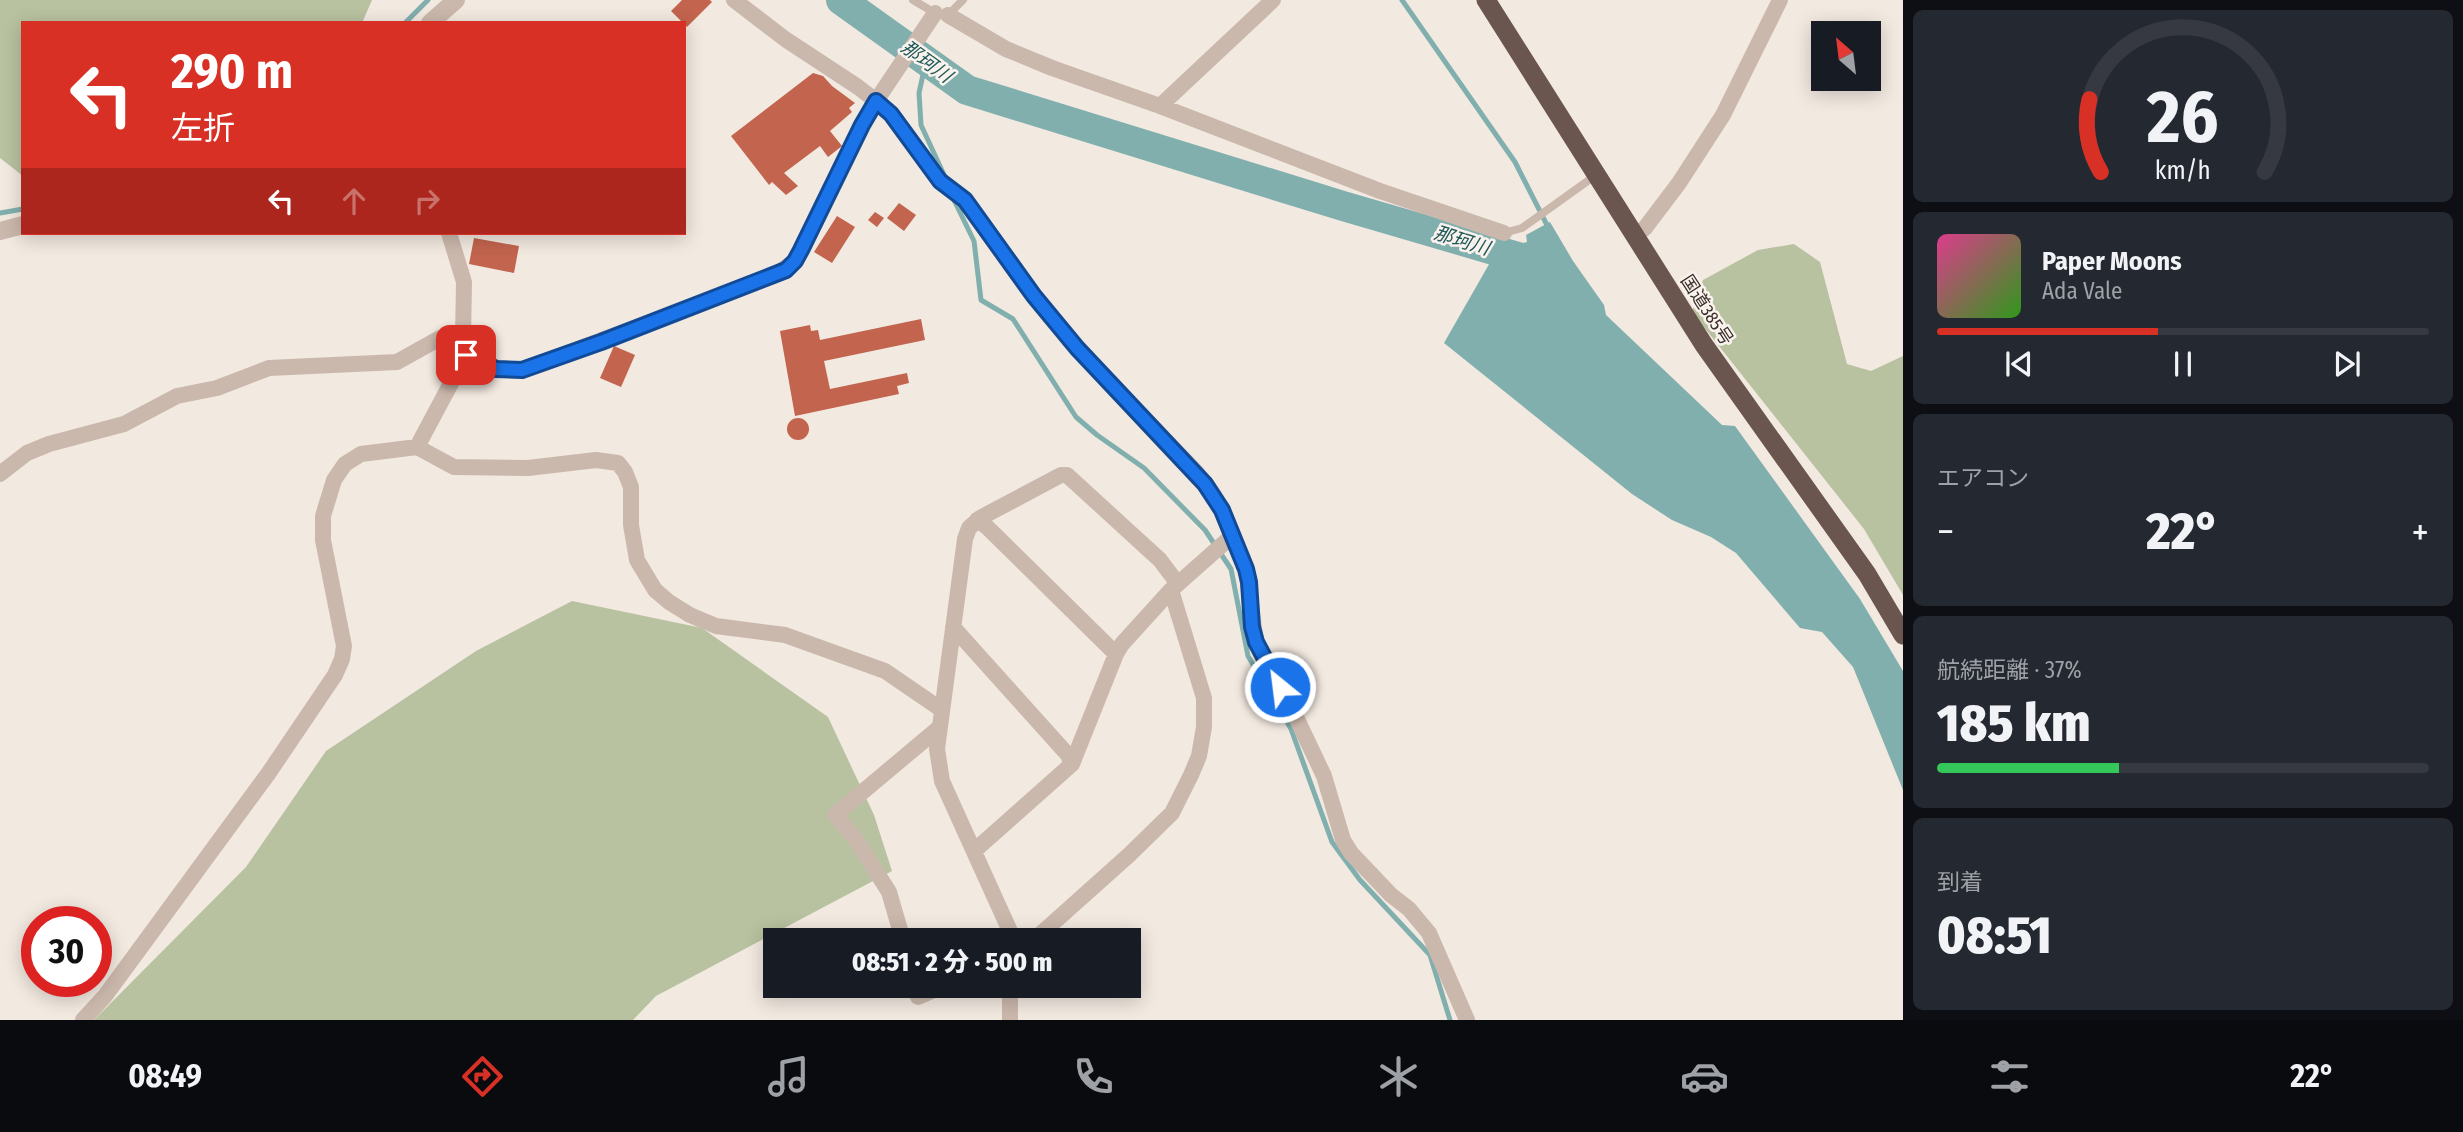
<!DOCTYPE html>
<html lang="ja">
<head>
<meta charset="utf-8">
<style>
  :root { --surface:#171b24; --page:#242831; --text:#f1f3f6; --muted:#9ea1a6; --line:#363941; --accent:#d93025 }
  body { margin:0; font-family:"Fira Sans Condensed","Noto Sans JP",sans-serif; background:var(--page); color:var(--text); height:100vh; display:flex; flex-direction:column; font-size:26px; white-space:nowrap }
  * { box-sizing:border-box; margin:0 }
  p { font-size:23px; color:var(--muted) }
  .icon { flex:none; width:38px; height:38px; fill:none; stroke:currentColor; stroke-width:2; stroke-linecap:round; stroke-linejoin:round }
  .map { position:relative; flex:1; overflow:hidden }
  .drawer { display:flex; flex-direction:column; gap:10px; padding:10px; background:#0d0f14; width:560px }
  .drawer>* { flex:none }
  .guide { position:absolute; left:21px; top:21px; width:665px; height:214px; border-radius:0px; box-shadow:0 4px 18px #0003; background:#d93025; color:#fff; overflow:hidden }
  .needle { width:46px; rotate:332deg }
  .buttons { position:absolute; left:1811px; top:21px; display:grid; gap:14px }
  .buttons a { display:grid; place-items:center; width:70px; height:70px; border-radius:0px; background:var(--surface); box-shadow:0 4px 18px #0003; font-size:35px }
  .speed { position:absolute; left:21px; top:906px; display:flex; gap:14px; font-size:35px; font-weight:700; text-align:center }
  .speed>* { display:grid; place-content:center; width:91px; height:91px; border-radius:50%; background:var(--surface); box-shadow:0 4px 18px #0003; line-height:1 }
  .speed .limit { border:10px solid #d22; background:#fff; color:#111 }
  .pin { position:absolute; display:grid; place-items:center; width:60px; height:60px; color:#fff; margin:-30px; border-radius:14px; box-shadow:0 4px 10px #0006 }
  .me { position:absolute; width:77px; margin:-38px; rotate:331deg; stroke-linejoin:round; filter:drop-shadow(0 0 5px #0008) }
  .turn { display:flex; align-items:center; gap:24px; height:147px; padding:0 35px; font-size:32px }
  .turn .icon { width:91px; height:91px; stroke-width:2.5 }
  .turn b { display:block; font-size:49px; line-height:60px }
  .lanes { display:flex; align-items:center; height:66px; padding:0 35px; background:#0003; justify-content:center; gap:35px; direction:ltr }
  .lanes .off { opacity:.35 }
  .big { font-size:52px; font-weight:800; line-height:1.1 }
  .drawer .tile { flex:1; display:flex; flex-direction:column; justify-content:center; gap:10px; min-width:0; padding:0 24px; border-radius:10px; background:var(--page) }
  .drawer .dial { align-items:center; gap:0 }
  .dial svg { height:182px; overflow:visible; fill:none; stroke:var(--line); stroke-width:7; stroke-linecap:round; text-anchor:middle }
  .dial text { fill:var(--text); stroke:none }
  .song { display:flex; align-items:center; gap:21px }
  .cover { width:84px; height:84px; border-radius:10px; background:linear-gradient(135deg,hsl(330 70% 55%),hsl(110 70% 35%)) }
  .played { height:7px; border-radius:4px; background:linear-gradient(90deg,var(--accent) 45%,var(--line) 45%) }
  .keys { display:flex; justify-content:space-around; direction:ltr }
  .heat { display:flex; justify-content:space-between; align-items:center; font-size:38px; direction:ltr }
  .charge { height:10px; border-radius:5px; background:linear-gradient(90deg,#34c759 37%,var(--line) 0) }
  .trip { position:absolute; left:763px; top:928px; width:378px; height:70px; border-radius:0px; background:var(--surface); box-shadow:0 4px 18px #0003; font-weight:800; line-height:70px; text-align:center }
  .tabs { display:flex; height:112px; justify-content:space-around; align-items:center; background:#090b0e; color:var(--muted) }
  .tabs .icon { width:49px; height:49px }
  .tabs .on { color:var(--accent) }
  .tabs b { font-size:32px; color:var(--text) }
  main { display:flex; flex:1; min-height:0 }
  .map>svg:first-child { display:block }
  .green { fill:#b8c2a0 }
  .water { fill:#80afae }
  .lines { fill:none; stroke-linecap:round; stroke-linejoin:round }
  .stream { stroke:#80afae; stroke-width:5 }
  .river { stroke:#80afae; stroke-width:30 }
  .building { fill:#c2644e }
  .service { stroke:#cbb8ac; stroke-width:8 }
  .minor { stroke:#cbb8ac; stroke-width:16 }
  .tertiary { stroke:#cbb8ac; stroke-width:18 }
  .trunk { stroke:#6a564f; stroke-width:19 }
  .route-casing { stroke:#114b97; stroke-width:18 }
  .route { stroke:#1a73e8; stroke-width:12 }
  .labels { text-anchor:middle; stroke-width:5; stroke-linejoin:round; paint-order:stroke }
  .street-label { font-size:18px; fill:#392e2b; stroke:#faf3ed }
  .water-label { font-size:19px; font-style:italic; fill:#21595a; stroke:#faf3ed }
</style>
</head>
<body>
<main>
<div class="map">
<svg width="1903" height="1020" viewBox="0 0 1903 1020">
  <rect width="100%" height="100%" fill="#f2e9e0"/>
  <path class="green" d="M0,0H372L362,23H23V176L0,158Z
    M1794,244L1820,262L1847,364L1871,371L1903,356V595L1864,529L1692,312L1703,280L1758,250Z
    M572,601L702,628L828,717L874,815L892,871L656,996L633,1020H94L246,867L326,751L476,651Z"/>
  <path class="water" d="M1550,222L1573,261L1604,305L1606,315L1722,425L1735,426L1860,599L1903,671V790L1853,667L1822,632L1800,628L1736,553L1711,537L1672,520L1632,494L1444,343L1500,245L1506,247L1527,242L1526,235Z"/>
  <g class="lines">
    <path class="stream" d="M1402,0L1515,162L1549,229
      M405,23L428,0
      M926,61L919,93L921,125L945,177
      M952,196L974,241L981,300L1013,319L1076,417L1097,435L1144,468L1205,530L1231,569L1248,656L1291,729L1332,842L1360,880L1430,955L1450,1020
      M0,213L23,209"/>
    <path class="river" d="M841,0L967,90L1343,206L1521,258L1531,270"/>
  </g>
  <path class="building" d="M682,0H710L712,2L687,27L671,11Z
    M813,73L823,76L832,86L855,103L849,108L852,112L830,131L842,146L828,157L820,146L784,173L798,186L786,195L772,182L769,185L731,136Z
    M899,203L916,215L904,231L887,218Z
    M875,212L884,218L877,227L868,220Z
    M837,216L855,227L832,263L814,252Z
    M474,238L519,246L514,273L469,264Z
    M921,319L925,340L824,361L830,389L907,373L909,383L897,386L899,394L795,416L780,331L810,325L811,331L818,330L820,340Z
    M614,346L635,355L621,387L600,378Z
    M787 429a11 11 0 1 1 22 0a11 11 0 1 1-22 0Z"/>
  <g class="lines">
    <path class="service" d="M913,0L935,13
      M948,15L963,0
      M1504,233L1522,228L1596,175"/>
    <path class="minor" d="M935,13L876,101L891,115L940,181L965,200L1034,296L1077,348L1197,473L1222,510L1246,569L1256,642L1296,717L1324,776L1343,840L1351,853L1391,895L1409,909L1429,933L1467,1020
      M948,15L1006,49L1052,68L1160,106L1380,191L1504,233
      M1160,106L1273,0
      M1634,236L1645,228L1679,183L1723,115L1780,0
      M466,355L496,369L522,370L773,276L795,261L862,125L876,101L858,87L785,39L734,0
      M417,447L466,355L463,337L464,282L449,233
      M0,474L27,453L49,444L124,424L177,396L217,388L269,368L397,362L440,338L463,337
      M977,520L987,527L1116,654
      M953,627L1068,755L1072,764
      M974,851L1072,764L1116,654L1122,644L1171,590
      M903,940L889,892L855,838L835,815L940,727
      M1014,940L942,781L937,749L965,539L969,528L980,518L1061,475H1067L1160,560L1178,584
      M1034,940L1129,855L1172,813L1191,775L1199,756L1204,727V698L1171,590L1232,536
      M915,985L918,997L946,985
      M83,1020L105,996L268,774L335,675L342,659L344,646L323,540V516L334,480L345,464L361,454L417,447L454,467L528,468L596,460L618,463L625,472L631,487V525L637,560L655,590L669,602L690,615L716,626L785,635L885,671L942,710
      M1010,1020V985"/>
    <path class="tertiary" d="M430,23L456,0
      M0,231L23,225"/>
    <path class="trunk" d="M1486,0L1704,345L1867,574L1903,635"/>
  </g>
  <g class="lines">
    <g class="route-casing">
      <path id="route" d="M466,355L496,369L522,370L601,342L786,270L795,261L801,250L862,125L876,101L891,114L940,181L965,200L1034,296L1077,348L1205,484L1222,510L1246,569L1249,582L1252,627L1256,642L1280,687"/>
    </g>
    <use href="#route" class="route"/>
  </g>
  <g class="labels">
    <g class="street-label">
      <text transform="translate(1707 310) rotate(57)" y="6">国道385号</text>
    </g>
    <g class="water-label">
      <text transform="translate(927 61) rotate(36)" y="7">那珂川</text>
      <text transform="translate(1462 240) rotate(17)" y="7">那珂川</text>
    </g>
  </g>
</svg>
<div class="buttons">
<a><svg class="needle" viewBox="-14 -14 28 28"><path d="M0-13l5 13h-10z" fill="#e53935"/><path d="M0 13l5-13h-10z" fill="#9ea1a6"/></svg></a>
</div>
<div class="speed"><div class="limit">30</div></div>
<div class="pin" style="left:466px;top:355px;background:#d93025"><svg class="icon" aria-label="arrive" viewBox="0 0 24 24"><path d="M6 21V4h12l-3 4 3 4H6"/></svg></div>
<svg class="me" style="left:1280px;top:687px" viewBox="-20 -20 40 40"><circle r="17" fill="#1a73e8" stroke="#fff" stroke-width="3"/><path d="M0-11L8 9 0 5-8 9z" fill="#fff"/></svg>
<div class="trip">08:51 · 2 分 · 500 m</div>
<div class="guide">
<div class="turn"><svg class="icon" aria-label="left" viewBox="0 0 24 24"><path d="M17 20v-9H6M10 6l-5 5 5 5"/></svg><div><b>290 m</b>左折</div></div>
<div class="lanes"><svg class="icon" aria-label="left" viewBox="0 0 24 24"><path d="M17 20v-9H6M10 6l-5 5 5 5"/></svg><svg class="icon off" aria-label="ahead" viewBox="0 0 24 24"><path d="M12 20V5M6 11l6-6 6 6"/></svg><svg class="icon off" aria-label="right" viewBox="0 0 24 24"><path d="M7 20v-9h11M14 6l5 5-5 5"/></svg></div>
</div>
</div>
<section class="drawer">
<div class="tile dial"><svg viewBox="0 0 100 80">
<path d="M14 69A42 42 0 1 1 86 69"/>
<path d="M14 69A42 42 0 0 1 9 37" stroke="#d93025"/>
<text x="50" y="56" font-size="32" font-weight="700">26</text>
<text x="50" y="72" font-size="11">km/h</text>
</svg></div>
<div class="tile">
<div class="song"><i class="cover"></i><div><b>Paper Moons</b><p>Ada Vale</p></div></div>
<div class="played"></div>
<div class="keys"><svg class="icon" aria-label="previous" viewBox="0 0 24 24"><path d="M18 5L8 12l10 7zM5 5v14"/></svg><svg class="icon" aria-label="pause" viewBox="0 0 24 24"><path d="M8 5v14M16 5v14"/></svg><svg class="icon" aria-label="next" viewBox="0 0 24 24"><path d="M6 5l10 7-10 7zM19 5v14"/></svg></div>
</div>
<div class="tile"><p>エアコン</p>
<div class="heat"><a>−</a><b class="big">22°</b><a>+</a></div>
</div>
<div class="tile"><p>航続距離 · 37%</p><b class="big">185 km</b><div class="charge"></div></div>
<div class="tile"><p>到着</p><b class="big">08:51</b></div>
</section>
</main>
<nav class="tabs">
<b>08:49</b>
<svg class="icon on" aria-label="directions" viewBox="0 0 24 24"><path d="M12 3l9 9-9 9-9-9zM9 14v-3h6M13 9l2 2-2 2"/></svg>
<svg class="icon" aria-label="music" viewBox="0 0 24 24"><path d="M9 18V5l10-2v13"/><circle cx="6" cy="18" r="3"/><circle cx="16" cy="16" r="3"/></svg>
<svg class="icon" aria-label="phone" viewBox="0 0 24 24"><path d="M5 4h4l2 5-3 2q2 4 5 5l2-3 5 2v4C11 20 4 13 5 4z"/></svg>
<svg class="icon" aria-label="climate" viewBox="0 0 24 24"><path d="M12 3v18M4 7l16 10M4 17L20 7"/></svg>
<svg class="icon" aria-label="car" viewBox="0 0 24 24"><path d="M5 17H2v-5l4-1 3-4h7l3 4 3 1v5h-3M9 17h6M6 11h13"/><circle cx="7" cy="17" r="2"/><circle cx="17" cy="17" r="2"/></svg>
<svg class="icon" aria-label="filters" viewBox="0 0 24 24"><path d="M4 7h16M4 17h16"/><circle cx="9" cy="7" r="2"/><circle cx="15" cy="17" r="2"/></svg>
<b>22°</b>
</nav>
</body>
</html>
